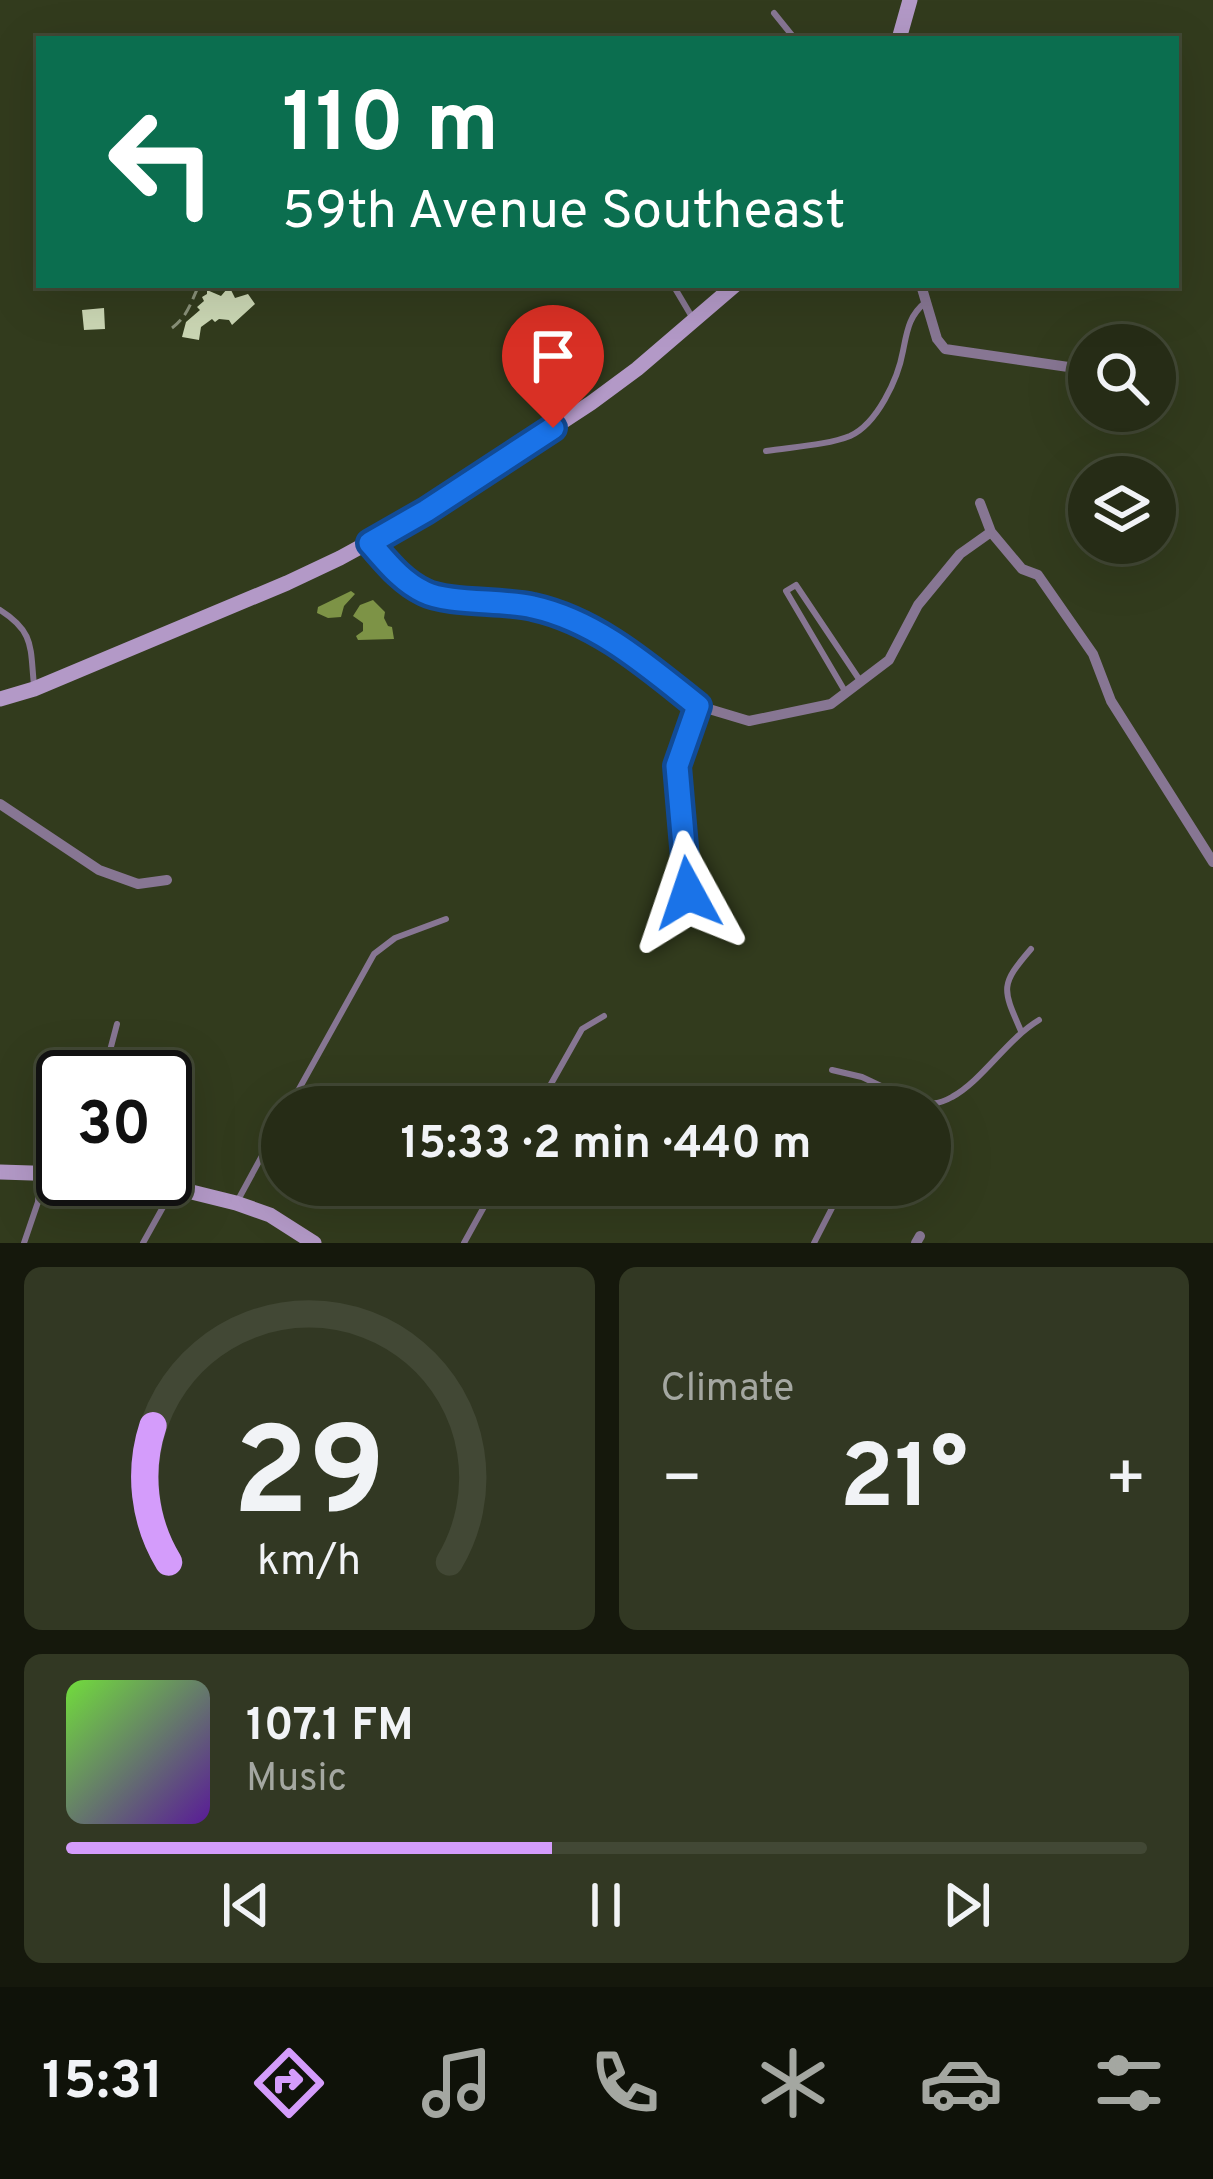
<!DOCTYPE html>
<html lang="en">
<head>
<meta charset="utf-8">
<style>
  :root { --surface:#262c16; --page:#323823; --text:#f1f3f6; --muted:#a4a7a1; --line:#424835; --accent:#d49cfb }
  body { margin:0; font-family:Overpass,sans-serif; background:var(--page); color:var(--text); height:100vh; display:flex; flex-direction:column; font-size:45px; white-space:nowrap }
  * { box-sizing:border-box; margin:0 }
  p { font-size:39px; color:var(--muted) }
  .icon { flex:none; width:66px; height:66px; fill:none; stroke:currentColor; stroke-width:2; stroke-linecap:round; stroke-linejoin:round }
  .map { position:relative; height:1243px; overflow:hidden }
  .drawer { display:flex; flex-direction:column; gap:24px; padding:24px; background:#15180c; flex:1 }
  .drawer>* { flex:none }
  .hud { position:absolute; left:36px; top:36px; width:1143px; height:252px; border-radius:0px; box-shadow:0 12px 48px #0002,0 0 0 3px var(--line); background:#0b6e4f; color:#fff; overflow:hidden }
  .controls { position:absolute; left:1068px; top:324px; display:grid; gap:24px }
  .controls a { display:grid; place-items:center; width:108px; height:108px; border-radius:50%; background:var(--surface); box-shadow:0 12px 48px #0002,0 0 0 3px var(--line); font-size:60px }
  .speed { position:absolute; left:36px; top:1050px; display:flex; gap:24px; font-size:60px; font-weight:700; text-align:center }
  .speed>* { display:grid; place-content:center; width:156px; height:156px; border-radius:50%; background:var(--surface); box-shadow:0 12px 48px #0002,0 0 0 3px var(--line); line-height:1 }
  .speed .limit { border:6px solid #111; border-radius:18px; background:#fff; color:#111 }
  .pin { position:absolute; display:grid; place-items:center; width:102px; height:102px; color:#fff; margin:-123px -51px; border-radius:50% 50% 50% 0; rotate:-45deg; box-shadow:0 0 12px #0007 }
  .pin .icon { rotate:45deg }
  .me { position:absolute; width:132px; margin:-66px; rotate:355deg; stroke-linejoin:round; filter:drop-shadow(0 0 9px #0008) }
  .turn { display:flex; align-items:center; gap:42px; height:252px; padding:0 48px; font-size:54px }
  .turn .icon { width:156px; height:156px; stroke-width:2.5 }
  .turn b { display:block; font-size:84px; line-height:102px }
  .big { font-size:90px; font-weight:700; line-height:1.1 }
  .drawer .tile { flex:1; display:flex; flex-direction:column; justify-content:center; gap:18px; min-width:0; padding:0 42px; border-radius:18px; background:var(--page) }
  .drawer .dial { align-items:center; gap:0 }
  .dial svg { height:312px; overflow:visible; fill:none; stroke:var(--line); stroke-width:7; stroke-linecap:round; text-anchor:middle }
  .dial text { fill:var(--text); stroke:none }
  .song { display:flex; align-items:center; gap:36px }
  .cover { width:144px; height:144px; border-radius:18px; background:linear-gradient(135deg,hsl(100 70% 55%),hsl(270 70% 35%)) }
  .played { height:12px; border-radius:6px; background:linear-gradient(90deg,var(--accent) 45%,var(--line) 45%) }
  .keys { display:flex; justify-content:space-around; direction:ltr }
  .heat { display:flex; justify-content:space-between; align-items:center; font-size:66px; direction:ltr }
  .drawer .tiles { flex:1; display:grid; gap:24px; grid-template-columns:1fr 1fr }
  .tile:last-child { grid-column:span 2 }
  .trip { position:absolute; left:261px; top:1086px; width:690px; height:120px; border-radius:60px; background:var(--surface); box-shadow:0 12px 48px #0002,0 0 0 3px var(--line); font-weight:700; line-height:120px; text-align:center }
  .tab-bar { display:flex; height:192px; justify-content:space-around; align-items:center; background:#0f1209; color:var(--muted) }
  .tab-bar .icon { width:84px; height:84px }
  .tab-bar .selected { color:var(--accent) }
  .tab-bar b { font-size:54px; color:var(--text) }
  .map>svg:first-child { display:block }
  .water { fill:#7d9346 }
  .building { fill:#cbd7b4 }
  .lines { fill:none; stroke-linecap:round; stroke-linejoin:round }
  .path { stroke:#899179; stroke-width:3; stroke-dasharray:12 6; stroke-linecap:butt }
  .lane { stroke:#877693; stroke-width:6 }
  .street { stroke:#877693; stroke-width:10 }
  .secondary { stroke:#b399c7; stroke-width:15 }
  .route-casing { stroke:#114b97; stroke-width:30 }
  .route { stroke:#1a73e8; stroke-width:21 }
</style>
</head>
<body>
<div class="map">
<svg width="1213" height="1243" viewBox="0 0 1213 1243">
  <rect width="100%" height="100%" fill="#323b1d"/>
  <path class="water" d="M351,591L355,594L344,606L341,617L328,618L317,613L318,607Z
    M373,600L385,612L384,618L388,626L392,627L394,639L358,640L356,636L363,631V623L353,616L360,605Z"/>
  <path class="building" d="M227,289L231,290L235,298L248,294L255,304L232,325L229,320L219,319L215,322L212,319L201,327L199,340L182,337L186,322L200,310L197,307L204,301L202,297L207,294V290L221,296Z
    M104,308L105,329L84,330L82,310Z"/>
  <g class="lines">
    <path class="path" d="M172,328C188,316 191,302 199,285"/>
    <path class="lane" d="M774,13L795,39
      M673,285L692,317
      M766,451C791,447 828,445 850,436C877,424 898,379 903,351C907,331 909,315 926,302
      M0,610C35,632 30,648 34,685
      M846,693L786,591L796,585L861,682
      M1021,1031C1002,988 1000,985 1031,949
      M832,1070L862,1077L881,1086L887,1107
      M103,1077L117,1024
      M888,1105C915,1094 924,1113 952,1097C982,1081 1006,1040 1039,1020
      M289,1107L374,954L395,938L446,919
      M538,1107L582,1029L604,1016
      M238,1200L282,1119
      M24,1243L38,1202L40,1177
      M143,1243L172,1191
      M464,1243L496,1185
      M814,1243L832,1208L834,1185"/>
    <path class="street" d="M921,285L937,339L945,349L1089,370
      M980,503L991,532L1022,569L1038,575L1093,654L1111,701L1213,862
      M370,543L402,579L428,595L534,607L591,629L640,660L699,706L749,721L831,704L889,660L918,605L960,554L991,532
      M0,804L99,870L138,884L167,880
      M688,894L677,766L699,706
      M916,1243L920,1236"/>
    <path class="secondary" d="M899,39L910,0
      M0,699L34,689L287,583L340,558L426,511L591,403L637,369L735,285
      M0,1172L63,1174
      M139,1179L236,1203L270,1215L314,1243"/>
  </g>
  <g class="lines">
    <g class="route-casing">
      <path id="route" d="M553,428L426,511L370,543C386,561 401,581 424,592C447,604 505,600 533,607C597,621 649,667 698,706L677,766L688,893"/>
    </g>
    <use href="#route" class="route"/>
  </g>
</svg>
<div class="controls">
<a><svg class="icon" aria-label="search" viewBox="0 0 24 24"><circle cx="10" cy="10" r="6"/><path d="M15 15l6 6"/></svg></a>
<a><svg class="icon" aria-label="layers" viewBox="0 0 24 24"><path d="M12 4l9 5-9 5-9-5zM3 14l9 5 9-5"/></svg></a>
</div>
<div class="speed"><div class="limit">30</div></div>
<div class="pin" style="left:553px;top:428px;background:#d93025"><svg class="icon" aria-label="arrive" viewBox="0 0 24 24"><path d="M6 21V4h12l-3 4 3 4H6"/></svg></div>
<svg class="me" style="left:688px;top:893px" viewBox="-20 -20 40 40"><path d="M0-17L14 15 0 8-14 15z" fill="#1a73e8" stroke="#fff" stroke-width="4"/></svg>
<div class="trip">15:33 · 2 min · 440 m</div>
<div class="hud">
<div class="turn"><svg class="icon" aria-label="left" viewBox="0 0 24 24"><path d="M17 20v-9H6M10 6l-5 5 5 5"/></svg><div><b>110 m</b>59th Avenue Southeast</div></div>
</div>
</div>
<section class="drawer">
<div class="tiles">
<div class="tile dial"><svg viewBox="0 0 100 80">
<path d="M14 69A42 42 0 1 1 86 69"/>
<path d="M14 69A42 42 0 0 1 10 34" stroke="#d49cfb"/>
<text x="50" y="56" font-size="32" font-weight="700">29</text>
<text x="50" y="72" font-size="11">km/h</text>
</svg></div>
<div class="tile"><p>Climate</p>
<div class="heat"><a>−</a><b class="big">21°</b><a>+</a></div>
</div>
<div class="tile">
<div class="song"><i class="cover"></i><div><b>107.1 FM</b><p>Music</p></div></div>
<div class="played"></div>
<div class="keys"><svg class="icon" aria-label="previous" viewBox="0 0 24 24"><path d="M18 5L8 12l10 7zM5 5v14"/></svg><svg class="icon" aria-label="pause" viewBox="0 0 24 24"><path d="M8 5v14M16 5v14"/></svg><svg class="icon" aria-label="next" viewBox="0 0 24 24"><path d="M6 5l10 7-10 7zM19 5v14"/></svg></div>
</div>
</div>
</section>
<nav class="tab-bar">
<b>15:31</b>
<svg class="icon selected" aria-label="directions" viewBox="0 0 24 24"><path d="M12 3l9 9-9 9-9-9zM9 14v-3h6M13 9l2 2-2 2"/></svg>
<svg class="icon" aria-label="music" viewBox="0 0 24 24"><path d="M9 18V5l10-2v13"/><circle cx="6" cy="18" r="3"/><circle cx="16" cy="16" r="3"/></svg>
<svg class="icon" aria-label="phone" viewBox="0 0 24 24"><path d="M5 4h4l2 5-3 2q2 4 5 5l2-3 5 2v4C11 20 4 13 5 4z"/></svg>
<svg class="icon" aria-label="climate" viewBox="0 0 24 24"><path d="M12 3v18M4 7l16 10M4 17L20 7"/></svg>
<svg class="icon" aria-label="car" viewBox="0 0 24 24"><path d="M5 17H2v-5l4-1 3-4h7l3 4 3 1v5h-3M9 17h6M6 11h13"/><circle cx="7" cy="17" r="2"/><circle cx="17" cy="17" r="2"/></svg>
<svg class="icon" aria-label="filters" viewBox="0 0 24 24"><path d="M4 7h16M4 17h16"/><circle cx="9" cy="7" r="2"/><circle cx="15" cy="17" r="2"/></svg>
</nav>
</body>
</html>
